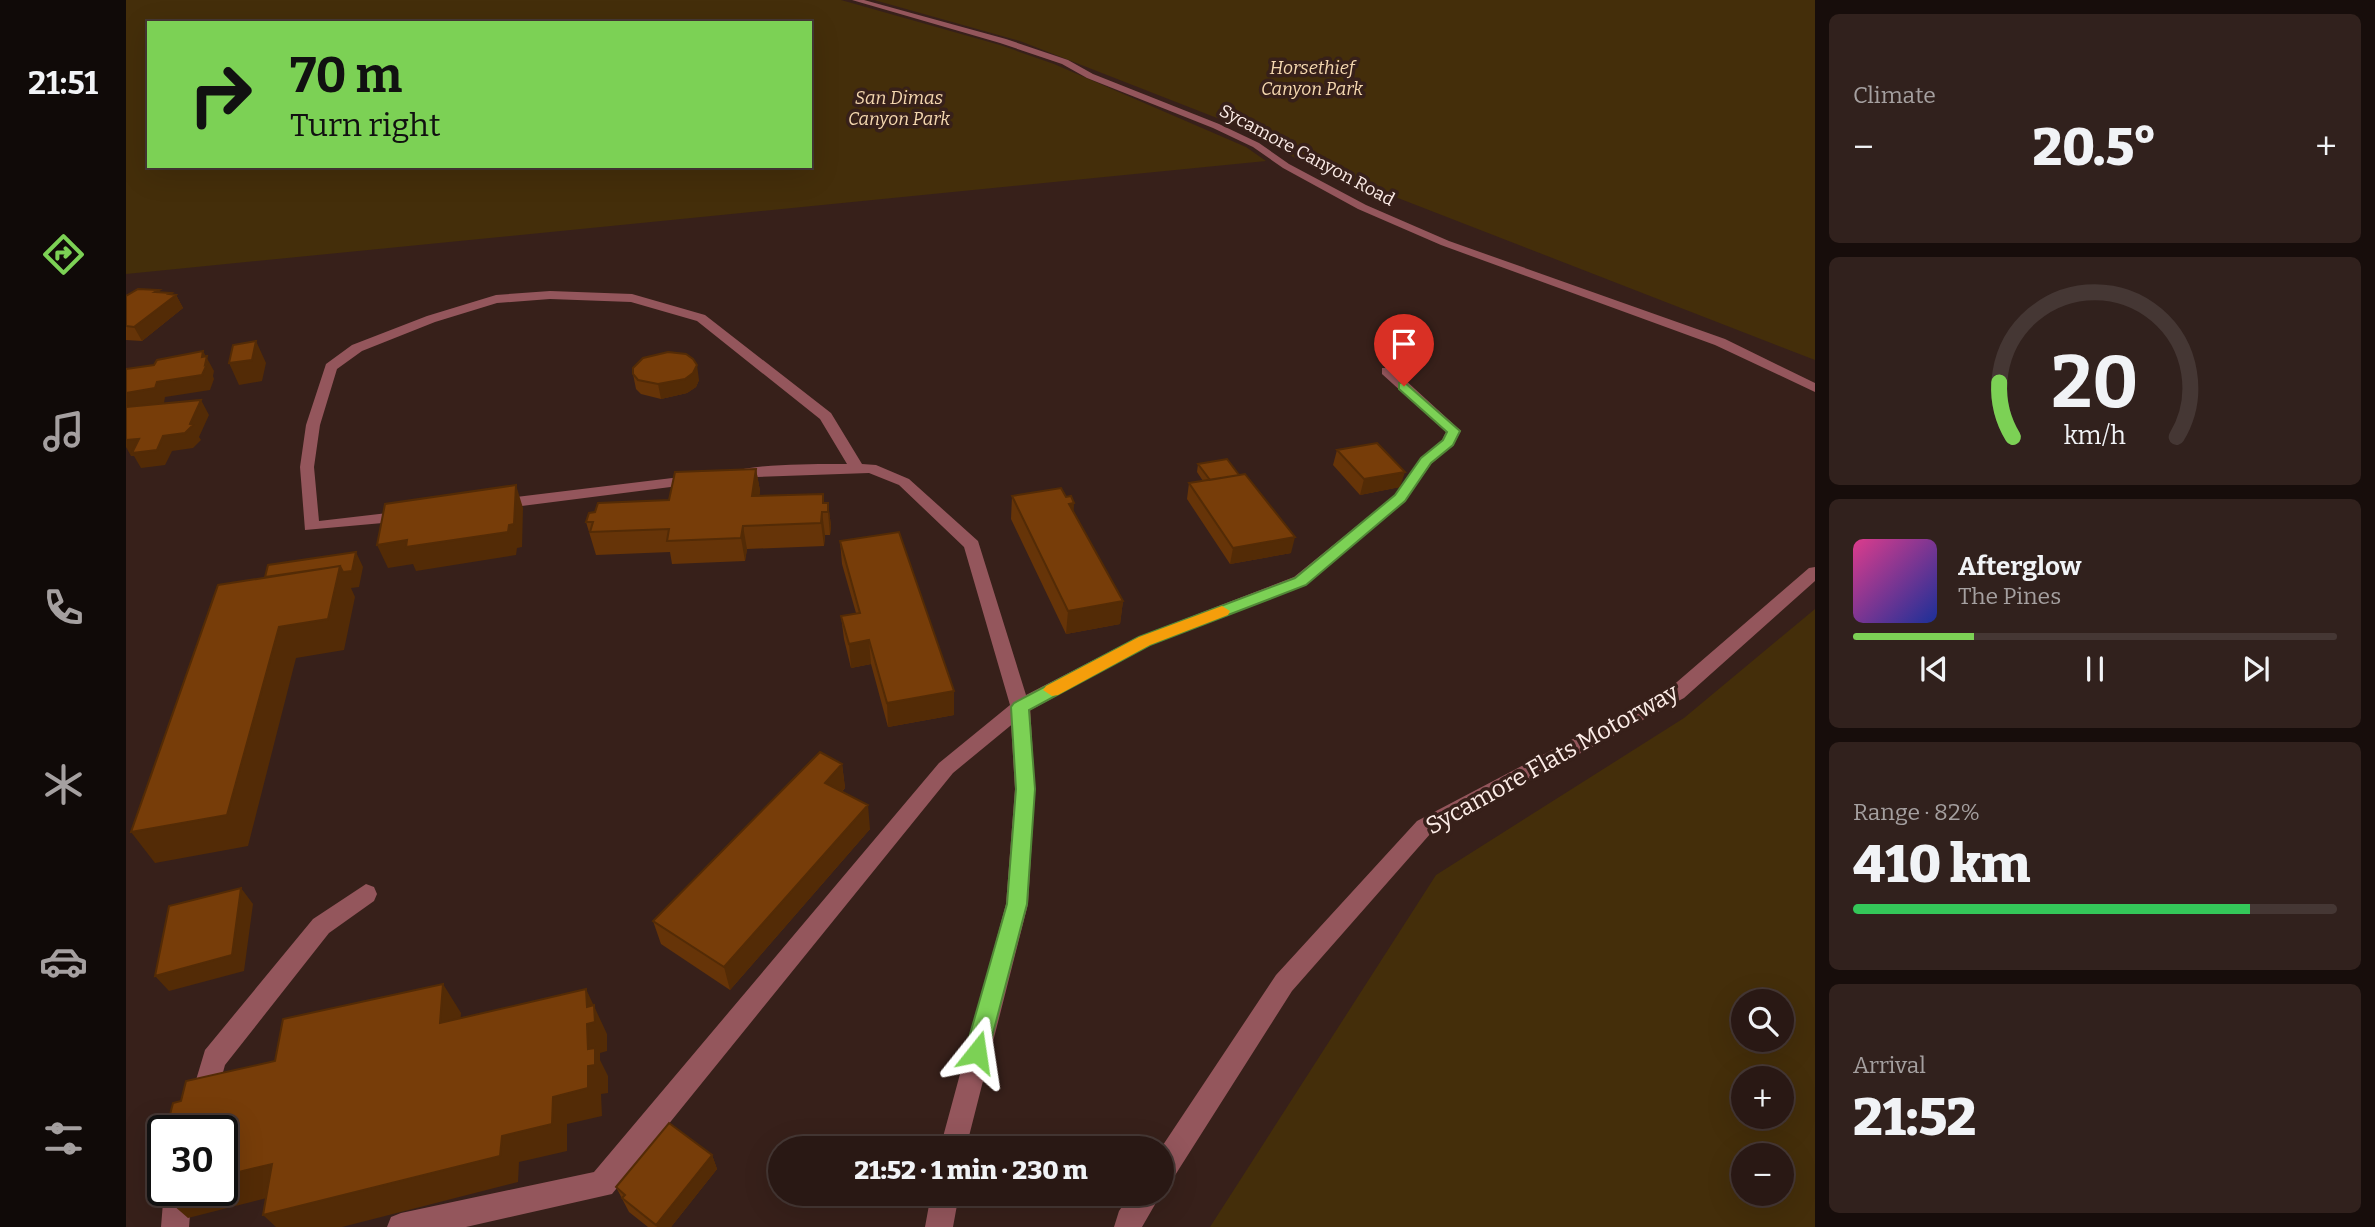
<!DOCTYPE html>
<html lang="en">
<head>
<meta charset="utf-8">
<style>
  :root { --surface:#291814; --page:#31211d; --text:#f1f3f6; --muted:#a5a0a0; --line:#453734; --accent:#7cd155 }
  body { margin:0; font-family:Bitter,serif; background:var(--page); color:var(--text); height:100vh; display:flex; flex-direction:column; font-size:26px; white-space:nowrap }
  * { box-sizing:border-box; margin:0 }
  p { font-size:23px; color:var(--muted) }
  .icon { flex:none; width:38px; height:38px; fill:none; stroke:currentColor; stroke-width:2; stroke-linecap:round; stroke-linejoin:round }
  .map { position:relative; flex:1; overflow:hidden }
  .sheet { display:flex; flex-direction:column; gap:14px; padding:14px; background:#170d0b; width:560px }
  .sheet>* { flex:none }
  .banner { position:absolute; left:21px; top:21px; width:665px; height:147px; border-radius:0px; box-shadow:0 7px 28px #0002,0 0 0 2px var(--line); background:#7cd155; color:#111; overflow:hidden }
  .controls { position:absolute; left:1605px; top:989px; display:grid; gap:14px }
  .controls a { display:grid; place-items:center; width:63px; height:63px; border-radius:50%; background:var(--surface); box-shadow:0 7px 28px #0002,0 0 0 2px var(--line); font-size:35px }
  .speed { position:absolute; left:21px; top:1115px; display:flex; gap:14px; font-size:35px; font-weight:700; text-align:center }
  .speed>* { display:grid; place-content:center; width:91px; height:91px; border-radius:50%; background:var(--surface); box-shadow:0 7px 28px #0002,0 0 0 2px var(--line); line-height:1 }
  .speed .limit { border:4px solid #111; border-radius:10px; background:#fff; color:#111 }
  .pin { position:absolute; display:grid; place-items:center; width:60px; height:60px; color:#fff; margin:-72px -30px; border-radius:50% 50% 50% 0; rotate:-45deg; box-shadow:0 0 7px #0007 }
  .pin .icon { rotate:45deg }
  .me { position:absolute; width:77px; margin:-38px; rotate:15deg; stroke-linejoin:round; filter:drop-shadow(0 0 5px #0008) }
  .turn { display:flex; align-items:center; gap:24px; height:147px; padding:0 28px; font-size:32px }
  .turn .icon { width:91px; height:91px; stroke-width:2.5 }
  .turn b { display:block; font-size:49px; line-height:60px }
  .big { font-size:52px; font-weight:800; line-height:1.1 }
  .sheet .tile { flex:1; display:flex; flex-direction:column; justify-content:center; gap:10px; min-width:0; padding:0 24px; border-radius:10px; background:var(--page) }
  .sheet .dial { align-items:center; gap:0 }
  .dial svg { height:182px; overflow:visible; fill:none; stroke:var(--line); stroke-width:7; stroke-linecap:round; text-anchor:middle }
  .dial text { fill:var(--text); stroke:none }
  .song { display:flex; align-items:center; gap:21px }
  .cover { width:84px; height:84px; border-radius:10px; background:linear-gradient(135deg,hsl(330 70% 55%),hsl(230 70% 35%)) }
  .played { height:7px; border-radius:4px; background:linear-gradient(90deg,var(--accent) 25%,var(--line) 25%) }
  .keys { display:flex; justify-content:space-around; direction:ltr }
  .heat { display:flex; justify-content:space-between; align-items:center; font-size:38px; direction:ltr }
  .charge { height:10px; border-radius:5px; background:linear-gradient(90deg,#34c759 82%,var(--line) 0) }
  .trip { position:absolute; left:642px; top:1136px; width:406px; height:70px; border-radius:35px; background:var(--surface); box-shadow:0 7px 28px #0002,0 0 0 2px var(--line); font-weight:800; line-height:70px; text-align:center }
  main { display:flex; flex:1; min-height:0 }
  .tabs { display:flex; flex-direction:column; width:126px; justify-content:space-around; align-items:center; background:#100a08; color:var(--muted) }
  .tabs .icon { width:49px; height:49px }
  .tabs .selected { color:var(--accent) }
  .tabs b { font-size:32px; color:var(--text) }
  .map>svg:first-child { display:block }
  .green { fill:#442e0a; fill-rule:evenodd }
  .lines { fill:none; stroke-linecap:round; stroke-linejoin:round }
  .service { fill:#94565c; fill-rule:evenodd }
  .minor { fill:#94565c; fill-rule:evenodd }
  .wall { fill:#663408 }
  .shaded-wall { fill:#532b06 }
  .building { fill:#773d09; stroke:#532b06; stroke-width:2 }
  .route { fill:#7cd155; stroke:#518837; stroke-width:2 }
  .slow { fill:#f59e0b }
  .labels { text-anchor:middle; stroke-width:7; stroke-linejoin:round; paint-order:stroke }
  .far-park-label { font-size:18px; font-style:italic; fill:#f5d8b0; stroke:#37201a }
  .far-street-label { font-size:18px; fill:#fcece7; stroke:#37201a }
  .near-street-label { font-size:24px; fill:#fcece7; stroke:#37201a }
</style>
</head>
<body>
<main>
<nav class="tabs">
<b>21:51</b>
<svg class="icon selected" aria-label="directions" viewBox="0 0 24 24"><path d="M12 3l9 9-9 9-9-9zM9 14v-3h6M13 9l2 2-2 2"/></svg>
<svg class="icon" aria-label="music" viewBox="0 0 24 24"><path d="M9 18V5l10-2v13"/><circle cx="6" cy="18" r="3"/><circle cx="16" cy="16" r="3"/></svg>
<svg class="icon" aria-label="phone" viewBox="0 0 24 24"><path d="M5 4h4l2 5-3 2q2 4 5 5l2-3 5 2v4C11 20 4 13 5 4z"/></svg>
<svg class="icon" aria-label="climate" viewBox="0 0 24 24"><path d="M12 3v18M4 7l16 10M4 17L20 7"/></svg>
<svg class="icon" aria-label="car" viewBox="0 0 24 24"><path d="M5 17H2v-5l4-1 3-4h7l3 4 3 1v5h-3M9 17h6M6 11h13"/><circle cx="7" cy="17" r="2"/><circle cx="17" cy="17" r="2"/></svg>
<svg class="icon" aria-label="filters" viewBox="0 0 24 24"><path d="M4 7h16M4 17h16"/><circle cx="9" cy="7" r="2"/><circle cx="15" cy="17" r="2"/></svg>
</nav>
<div class="map">
<svg width="1689" height="1227" viewBox="0 0 1689 1227">
  <rect width="100%" height="100%" fill="#37201a"/>
  <path class="green" d="M0,0H715L874,45L928,64L1120,147L1140,161L0,274ZM23,23H684V166H23Z
    M748,0H1689V360L1169,158L1114,127L894,41Z
    M1689,609V1227H1084L1310,875L1558,718ZM1617,1001H1656V1040H1617ZM1617,1078H1656V1116H1617ZM1617,1155H1656V1194H1617Z"/>
  <g class="lines">
    <path class="service" d="M424,291L506,294L579,315L705,413L736,464L750,465L783,479L852,541L900,695L1012,637L1168,577L1269,495L1295,458L1316,440L1320,432L1256,374V368H1266L1335,431L1327,445L1305,464L1279,501L1180,585L1024,645L901,712L827,773L486,1194L340,1227H261L265,1217L275,1213L468,1172L813,763L884,705L838,547L773,485L743,473L604,478L601,475C615,463 699,464 721,464L694,419L571,321L505,302L424,299L371,303L309,322L236,351L211,369L194,425L188,467L193,521L279,511L287,516L279,521L179,530L174,467L180,425L200,364L226,345L301,316L370,295Z
      M571,475L576,477L579,480L576,483L373,509L365,504L373,499Z
      M240,884L248,887L251,894L248,901L203,933L99,1065L81,1130H55L79,1050L187,919Z
      M38,1190H66L63,1227H35Z"/>
    <path class="minor" d="M726,0H738L880,39L942,60L967,74L1093,124L1133,143L1163,164L1240,205L1323,241L1599,339L1689,383V392L1589,345L1315,245L1232,209L1157,168L1127,147L1087,128L961,78L936,64L874,43Z
      M1689,567V581L1558,698L1305,833L1166,991L1046,1180L1036,1184L1035,1148L1150,975L1291,821L1544,688L1683,568Z
      M894,700L901,702L904,707L909,789L902,904L840,1148H814L880,904L889,789L884,707L887,702Z
      M805,1194H833L827,1227H799Z
      M1005,1194H1035L1016,1227H988L993,1211Z"/>
  </g>
  <path class="wall" d="M33,290L34,293H45L46,294L50,295L57,308L16,341L0,340V296Z
    M507,374L573,380L570,387L561,393L535,399L515,394L510,389Z
    M1211,450L1274,487L1234,495L1207,465Z
    M1072,464L1165,553L1104,564L1061,499L1063,483L1077,481L1071,472Z
    M630,469L634,491L633,496L697,494L698,503H702L705,526L704,535H699L698,546L621,549L619,561L546,564L544,552L470,555L460,522L469,512L543,500Z
    M886,496L948,512L997,601L994,624L940,634L885,519Z
    M714,541L828,691V715L762,727L745,664L725,668L718,639L715,616L730,613L716,564Z
    M716,764L719,788L716,792L744,829L604,990L535,944L527,921Z
    M586,1155L591,1169L545,1227H522L503,1212L490,1187Z"/>
  <path class="shaded-wall" d="M33,290L39,303L45,293L47,297L50,295L57,308L16,341L8,327L29,292Z
    M130,341L140,363L136,381L113,385L103,363Z
    M77,351L88,371L87,376L88,379L84,390L39,397L38,403L0,409V393L31,382L76,357Z
    M571,365L573,380L570,387L561,393L535,399L532,384Z
    M75,400L83,415L73,437L75,440L67,448L46,451L39,465L15,468L8,456H5L0,447V429L37,436L64,424Z
    M630,469L634,491L630,519L626,496Z
    M1279,472L1274,487L1234,495L1238,479Z
    M390,485L397,508L396,547L391,548L390,555L290,571L287,564L262,568L251,545Z
    M702,503L705,526L704,535L702,512Z
    M948,503L947,526L943,504Z
    M696,512L699,535L698,546L695,523Z
    M617,526L621,549L619,561L615,538Z
    M1169,537L1165,553L1104,564L1107,548Z
    M230,552L237,567L233,587L225,588L229,597L218,650L170,658L122,846L29,863L5,832L147,592L139,577L214,566Z
    M997,601L994,624L940,634L942,611Z
    M743,640L745,664L725,668L723,644Z
    M828,691V715L762,727L761,703Z
    M716,764L719,788L702,806L699,783Z
    M742,805L744,829L604,990L598,967Z
    M115,888L127,904L118,971L43,991L29,976Z
    M317,984L335,1013L332,1051L314,1023Z
    M460,989L481,1034V1051L474,1053V1060L482,1076V1093L475,1094L476,1116L441,1124V1151L393,1162L392,1182L216,1227H150L137,1215L376,1136L427,1097L462,1049Z
    M586,1155L591,1169L545,1227H531L530,1225Z
    M146,1164L172,1190L62,1218L32,1192L41,1190H96V1176Z
    M37,1168V1176L30,1170Z"/>
  <path class="building" d="M12,289L33,290L29,292L45,293L43,294L50,295L8,327L0,326V296Z
    M130,341L126,360L103,363L107,345Z
    M77,351L76,357L81,356L79,365L81,364L76,375L31,382L29,388L0,393V369L28,365L31,360Z
    M542,352L560,354L567,359L571,365L567,373L559,379L532,384L512,380L507,374V368L517,358Z
    M75,400L64,424L67,425L59,433L37,436L31,450L6,453L13,439L0,440V407Z
    M1251,443L1279,472L1238,479L1211,450Z
    M1101,459L1113,475L1084,480L1072,464Z
    M630,469L626,496L697,494V503H702V512H696L695,523L617,526L615,538L541,541L543,529L464,532L467,522H460L463,513L469,512L472,503L543,500L549,472Z
    M1119,474L1169,537L1107,548L1063,483Z
    M390,485L388,524L383,525L382,532L280,547L281,540L251,545L259,504Z
    M935,488L940,497L945,496L948,503L943,504L997,601L942,611L886,496Z
    M773,532L828,691L761,703L743,640L723,644L715,616L734,613L714,541Z
    M230,552L226,571L217,572L214,566L139,577L142,565Z
    M214,566L202,619L153,627L101,815L5,832L92,585Z
    M694,752L716,764L699,783L742,805L598,967L527,921Z
    M115,888L106,955L29,976L43,906Z
    M317,984L314,1023L460,989L461,1007L468,1005L469,1022L461,1024L462,1049L469,1048V1065L462,1066V1088L427,1097L426,1124L376,1136L374,1156L137,1215L146,1164L96,1176V1130H40L47,1103L55,1101L60,1081L149,1061L157,1019Z
    M543,1123L586,1155L530,1225L496,1198L499,1195L490,1187Z
    M37,1143V1168L30,1170Z
    M37,1172V1190H41L32,1192Z"/>
  <path class="route" d="M1278,382L1334,431L1327,445L1305,463L1279,501L1180,585L1024,645L903,710L909,789L901,904L862,1052L859,1060L851,1063L843,1060L839,1052L881,904L890,789L885,707L888,703L1013,637L1169,578L1269,495L1295,458L1317,440L1321,432L1273,389V383Z"/>
  <path class="slow" d="M1096,606L1104,611L1102,615L1024,645L932,695L926,696L917,690L920,686L1013,637Z"/>
  <g class="labels">
    <g class="far-park-label">
      <text x="1186" y="74">Horsethief<tspan x="1186" dy="21">Canyon Park</tspan></text>
      <text x="773" y="104">San Dimas<tspan x="773" dy="21">Canyon Park</tspan></text>
    </g>
    <g class="far-street-label">
      <text transform="translate(1181 155) rotate(28)" y="6">Sycamore Canyon Road</text>
    </g>
    <g class="near-street-label">
      <text transform="translate(1426 759) rotate(-29)" y="8">Sycamore Flats Motorway</text>
    </g>
  </g>
</svg>
<div class="controls">
<a><svg class="icon" aria-label="search" viewBox="0 0 24 24"><circle cx="10" cy="10" r="6"/><path d="M15 15l6 6"/></svg></a>
<a>+</a>
<a>−</a>
</div>
<div class="speed"><div class="limit">30</div></div>
<div class="pin" style="left:1278px;top:386px;background:#d93025"><svg class="icon" aria-label="arrive" viewBox="0 0 24 24"><path d="M6 21V4h12l-3 4 3 4H6"/></svg></div>
<svg class="me" style="left:851px;top:1052px" viewBox="-20 -20 40 40"><path d="M0-17L14 15 0 8-14 15z" fill="#7cd155" stroke="#fff" stroke-width="4"/></svg>
<div class="trip">21:52 · 1 min · 230 m</div>
<div class="banner">
<div class="turn"><svg class="icon" aria-label="right" viewBox="0 0 24 24"><path d="M7 20v-9h11M14 6l5 5-5 5"/></svg><div><b>70 m</b>Turn right</div></div>
</div>
</div>
<section class="sheet">
<div class="tile"><p>Climate</p>
<div class="heat"><a>−</a><b class="big">20.5°</b><a>+</a></div>
</div>
<div class="tile dial"><svg viewBox="0 0 100 80">
<path d="M14 69A42 42 0 1 1 86 69"/>
<path d="M14 69A42 42 0 0 1 8 45" stroke="#7cd155"/>
<text x="50" y="56" font-size="32" font-weight="700">20</text>
<text x="50" y="72" font-size="11">km/h</text>
</svg></div>
<div class="tile">
<div class="song"><i class="cover"></i><div><b>Afterglow</b><p>The Pines</p></div></div>
<div class="played"></div>
<div class="keys"><svg class="icon" aria-label="previous" viewBox="0 0 24 24"><path d="M18 5L8 12l10 7zM5 5v14"/></svg><svg class="icon" aria-label="pause" viewBox="0 0 24 24"><path d="M8 5v14M16 5v14"/></svg><svg class="icon" aria-label="next" viewBox="0 0 24 24"><path d="M6 5l10 7-10 7zM19 5v14"/></svg></div>
</div>
<div class="tile"><p>Range · 82%</p><b class="big">410 km</b><div class="charge"></div></div>
<div class="tile"><p>Arrival</p><b class="big">21:52</b></div>
</section>
</main>
</body>
</html>
